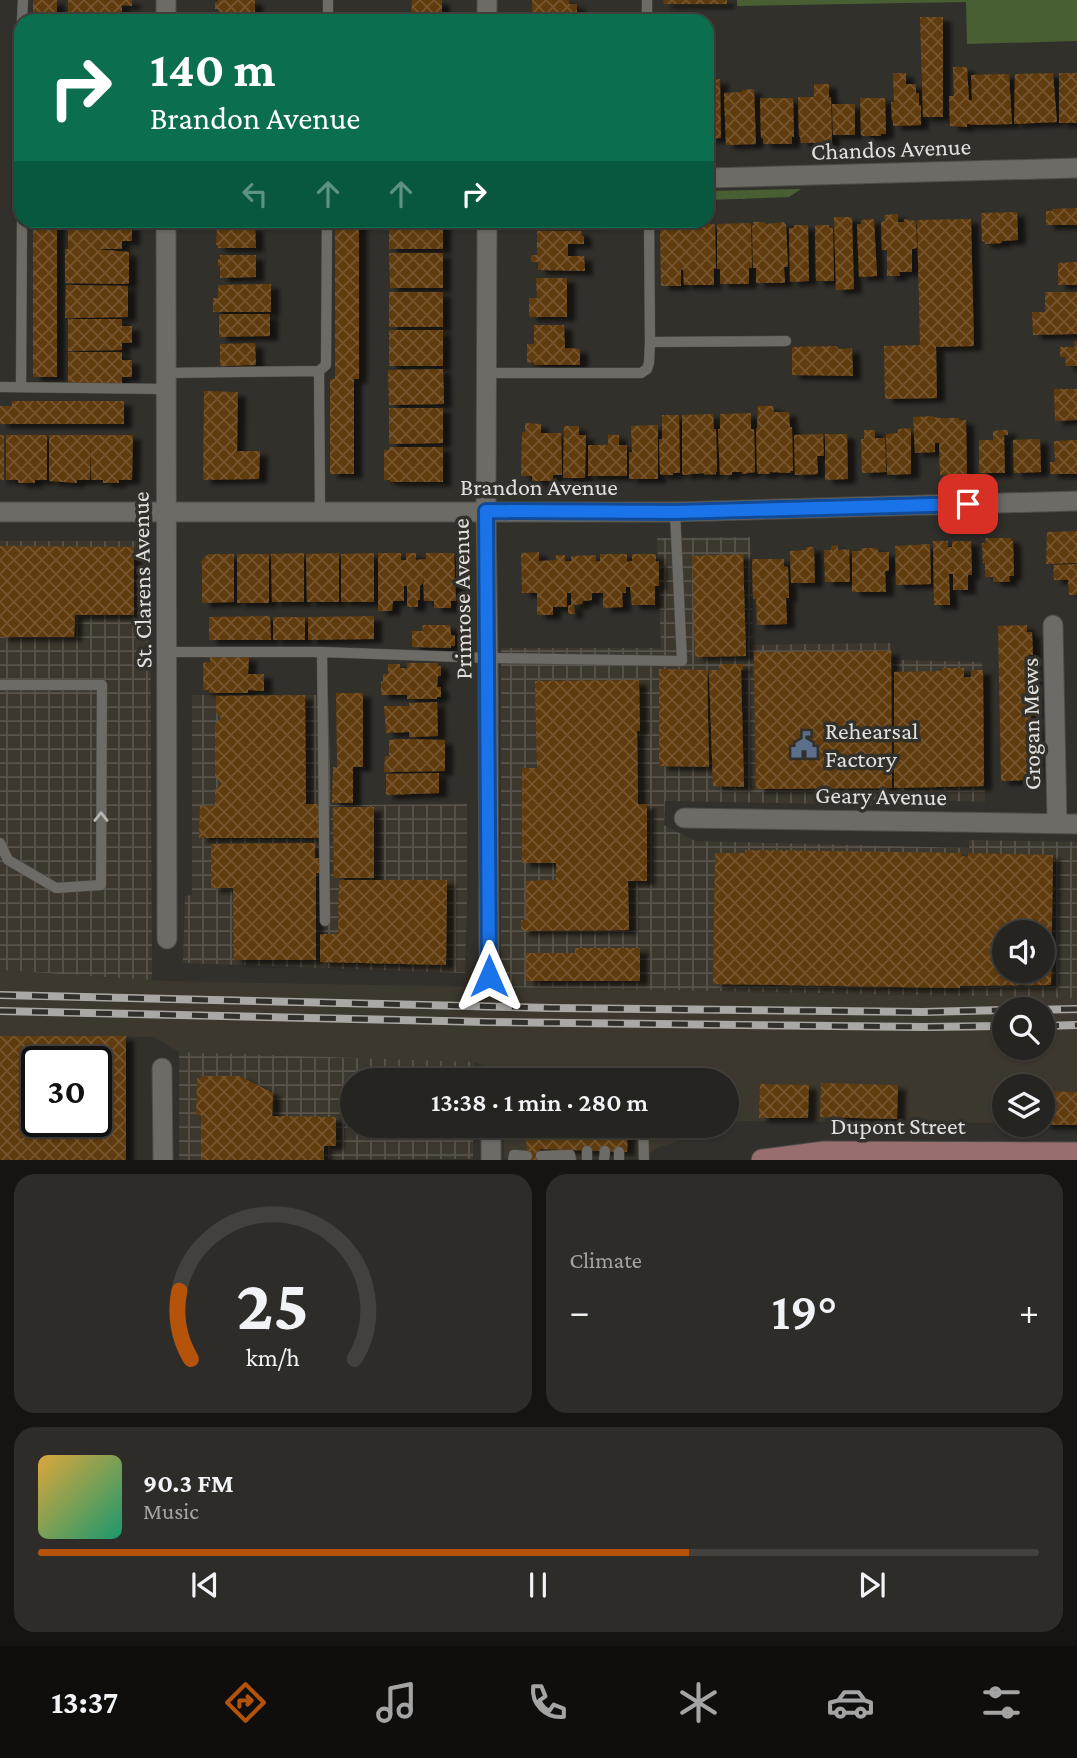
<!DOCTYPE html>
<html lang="en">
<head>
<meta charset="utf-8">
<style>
  :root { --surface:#262420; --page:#2e2c29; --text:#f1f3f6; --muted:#a4a4a5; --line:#42413e; --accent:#b45309 }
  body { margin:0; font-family:"Crimson Pro",serif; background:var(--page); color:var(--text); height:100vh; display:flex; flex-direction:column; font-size:26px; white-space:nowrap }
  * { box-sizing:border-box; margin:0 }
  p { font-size:23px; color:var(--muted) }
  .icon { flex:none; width:38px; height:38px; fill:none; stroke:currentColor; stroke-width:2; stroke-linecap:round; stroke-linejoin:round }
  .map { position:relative; height:1160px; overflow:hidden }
  .drawer { display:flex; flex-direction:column; gap:14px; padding:14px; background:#151412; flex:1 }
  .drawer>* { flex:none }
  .hud { position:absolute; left:14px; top:14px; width:700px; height:214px; border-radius:21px; box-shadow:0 2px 5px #0004,0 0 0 2px var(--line); background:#0b6e4f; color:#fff; overflow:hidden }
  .buttons { position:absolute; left:992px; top:920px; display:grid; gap:14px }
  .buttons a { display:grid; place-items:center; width:63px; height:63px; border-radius:50%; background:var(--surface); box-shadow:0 2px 5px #0004,0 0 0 2px var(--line); font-size:35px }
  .speed { position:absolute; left:21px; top:1046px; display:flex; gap:14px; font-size:35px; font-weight:700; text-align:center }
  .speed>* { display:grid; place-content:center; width:91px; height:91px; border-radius:50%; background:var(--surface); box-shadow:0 2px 5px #0004,0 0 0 2px var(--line); line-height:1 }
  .speed .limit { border:4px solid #111; border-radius:10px; background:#fff; color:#111 }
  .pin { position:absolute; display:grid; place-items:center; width:60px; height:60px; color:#fff; margin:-30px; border-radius:14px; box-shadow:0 4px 10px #0006 }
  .me { position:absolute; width:77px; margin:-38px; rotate:0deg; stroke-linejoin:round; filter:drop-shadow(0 0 5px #0008) }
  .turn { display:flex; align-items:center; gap:24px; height:147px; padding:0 21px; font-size:32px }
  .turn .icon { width:91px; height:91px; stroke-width:2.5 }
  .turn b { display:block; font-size:49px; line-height:60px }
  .lanes { display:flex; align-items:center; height:66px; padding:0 21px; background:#0003; justify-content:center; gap:35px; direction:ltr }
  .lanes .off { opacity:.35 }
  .big { font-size:52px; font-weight:600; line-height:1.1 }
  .drawer .tile { flex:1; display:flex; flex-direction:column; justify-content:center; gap:10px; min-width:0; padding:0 24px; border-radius:21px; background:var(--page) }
  .drawer .dial { align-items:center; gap:0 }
  .dial svg { height:182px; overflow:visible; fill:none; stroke:var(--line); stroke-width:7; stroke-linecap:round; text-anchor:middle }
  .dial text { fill:var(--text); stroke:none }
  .song { display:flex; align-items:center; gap:21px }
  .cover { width:84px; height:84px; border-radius:10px; background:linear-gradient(135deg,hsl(40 70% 55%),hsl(160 70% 35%)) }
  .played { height:7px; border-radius:4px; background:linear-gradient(90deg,var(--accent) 65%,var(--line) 65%) }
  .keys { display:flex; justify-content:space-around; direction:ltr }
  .heat { display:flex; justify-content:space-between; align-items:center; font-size:38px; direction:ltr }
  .drawer .tiles { flex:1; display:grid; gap:14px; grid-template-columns:1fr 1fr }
  .tile:last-child { grid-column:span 2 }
  .trip { position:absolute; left:340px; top:1068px; width:399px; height:70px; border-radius:35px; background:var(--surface); box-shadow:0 2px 5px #0004,0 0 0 2px var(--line); font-weight:600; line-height:70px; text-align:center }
  .dock { display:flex; height:112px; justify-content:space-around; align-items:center; background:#0f0e0d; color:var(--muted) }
  .dock .icon { width:49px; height:49px }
  .dock .current { color:var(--accent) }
  .dock b { font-size:32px; color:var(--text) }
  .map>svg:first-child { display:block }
  .built { fill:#3d382d; fill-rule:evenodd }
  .industrial { fill:url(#industrial-grid); fill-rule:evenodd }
  .grass { fill:url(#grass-tufts) }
  .park { fill:#485f34 }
  .building { fill:url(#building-cross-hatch); fill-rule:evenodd; filter:url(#shadow) }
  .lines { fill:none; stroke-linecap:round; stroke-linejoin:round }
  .lane-casing { stroke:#4e4c48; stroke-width:11 }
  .street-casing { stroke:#4e4c48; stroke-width:21 }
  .secondary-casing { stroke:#4e4c48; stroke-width:23 }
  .lane { stroke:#6d6b65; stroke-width:10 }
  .street { stroke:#6d6b65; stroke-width:19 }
  .secondary { stroke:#986e6e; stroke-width:21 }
  .rail-casing { stroke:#aaa8a4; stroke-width:8 }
  .rail { stroke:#32302b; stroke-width:5; stroke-dasharray:16; stroke-linecap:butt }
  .oneway { stroke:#b9b7b3 }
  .route-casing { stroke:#114b97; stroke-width:18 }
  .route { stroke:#1a73e8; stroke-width:12 }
  .labels { text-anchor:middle; stroke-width:7; stroke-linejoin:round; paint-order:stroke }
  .street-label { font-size:24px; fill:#e2e0dd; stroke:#32302b }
  .poi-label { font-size:24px; fill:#e2e0dd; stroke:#32302b; text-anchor:start }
</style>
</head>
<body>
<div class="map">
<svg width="1077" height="1160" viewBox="0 0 1077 1160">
  <defs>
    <pattern id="industrial-grid" width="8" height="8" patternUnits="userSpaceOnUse" patternTransform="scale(1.75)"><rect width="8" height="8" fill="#3d382d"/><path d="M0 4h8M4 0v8" fill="none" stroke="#59544b"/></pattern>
    <pattern id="grass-tufts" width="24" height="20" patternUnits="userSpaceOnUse" patternTransform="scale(1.75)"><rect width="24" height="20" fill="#485f34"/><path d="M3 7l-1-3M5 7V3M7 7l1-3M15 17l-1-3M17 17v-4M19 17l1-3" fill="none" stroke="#627651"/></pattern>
    <pattern id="building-cross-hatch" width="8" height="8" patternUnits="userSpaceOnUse" patternTransform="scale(1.75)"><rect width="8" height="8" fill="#603a0b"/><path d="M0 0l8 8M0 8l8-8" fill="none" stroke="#76562e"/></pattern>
    <filter id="shadow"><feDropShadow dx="8" dy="4.5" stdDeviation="2" flood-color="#0009"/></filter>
  </defs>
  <rect width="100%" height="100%" fill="#32302b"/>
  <path class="built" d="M0,970L165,981L1077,998V1125L1043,1124V1087H1004V1123L741,1121L657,1148L643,1159H504V1125H726V1080H503V1073L474,1062L179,1052L154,1037L0,1036ZM1004,1010H1043V1048H1004Z"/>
  <path class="industrial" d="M750,537L753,645L890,643L893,660L982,662L985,802L894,799L893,805L665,801L664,825L695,841L969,848V840L1077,842V998L501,987V648H661L657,538ZM1004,933H1043V971H1004Z
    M0,541H143L150,543L152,980L0,970Z
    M192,695H328L331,805L467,804V902L465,973L183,963L185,896L192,895Z
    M179,1052L474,1062V1080H352V1125H473V1159L179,1160Z"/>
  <path class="grass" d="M801,189L789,197L707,200V191Z"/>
  <path class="park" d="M737,0H1077V41L967,44L966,2L737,6Z"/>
  <path class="building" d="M33,0H57V21H33Z
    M68,0H132V6L122,5V12H68Z
    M218,0H255V12H219L218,9H215V2H218Z
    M412,0H442V21H411Z
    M532,0H569V4H577V17L569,16V18H578V21H532Z
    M663,0H727V4H664Z
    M66,14L128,15V21H65Z
    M255,16V21H220V17Z
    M920,17H943V117H923Z
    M953,67H967L969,100H972L971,75L1009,74L1012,124L970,125V124H967V127L950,126L949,96H954Z
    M893,73H906V84H916V93H919V105H921V125L893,126V121L892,120L891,102H894Z
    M1053,73L1057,122L1014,124L1015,74Z
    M1059,73H1077V123H1059Z
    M720,79L721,138L707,139V80Z
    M814,84H829V97H831L832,143H801L800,137H799L798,97H814Z
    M754,89L756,144L726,145L724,93L742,92V90Z
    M760,98H793L794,137H792V144H763V138H761Z
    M860,98H885L886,134H881V136H863L861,135Z
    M832,104H855V135H833Z
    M1077,208V225H1046V211H1052V209Z
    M1017,212L1018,240L1002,241V243L985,244V242L982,241L981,213Z
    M898,214V222H904V219L916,221L917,248L912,249V272H899L900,276H887V250H882L881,222L885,221L884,215Z
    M834,217H852L854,289L836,290Z
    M874,219L877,276L859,277L857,224H861V220Z
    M971,219L974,346L936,347L937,398L885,399L884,346L920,345L917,220Z
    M33,220H57V377H33Z
    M68,220H122V225H132V241H122V249H94L129,252V283L125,284L65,283V249H68Z
    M335,220H359V379H354V474H330V379H335Z
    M389,220H443V249H389Z
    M539,220H592V224H539Z
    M753,222H765V224L784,222L785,224H786L788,267H784L785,283H756V268H753L752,225H754Z
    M749,223L751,224L752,268H749V284H720V269H717V224Z
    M673,224V226L680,227H682V225L713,224L715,225L716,268L714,269V285H684L683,269L681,270V286H661L660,227L662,225Z
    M794,225H808L809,281L790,282L789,228H794Z
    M815,225H829V228H833L834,281H816Z
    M217,226H255L256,248H218V245H216Z
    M537,231H581L582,236H584V244H568V256H584L585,271L538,270V262H531V255H537Z
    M389,253H443V288H390Z
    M220,255H256V277L220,278V266H218V259H220Z
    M1077,262V285H1058V263Z
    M536,278H567V317H529V298H537Z
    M271,284V312H213V298H218V289L219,285Z
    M66,285L128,286V317L65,318Z
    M389,292H443V327H389Z
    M1045,292H1077V334L1033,335L1032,312H1045Z
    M219,314H270V336L219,337Z
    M68,319H122V326H132V343H122V350L68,351Z
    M534,325H564L565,348L580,349V365H534V362L527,363V344H534Z
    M389,330H443V366H389Z
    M1074,341H1077V366H1066L1065,357H1060V347H1075Z
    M255,343L256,365L220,366V344Z
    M836,346L839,349L852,348L853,376L792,375V347Z
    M68,352H122V360H132V377H122V384L68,385Z
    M443,369L444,404L389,405L388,370Z
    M1054,389H1077V420L1055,421Z
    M204,391L238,392L237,451H260L259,479L203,480Z
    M12,401H124V424H0V406H12Z
    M758,406H773L774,412H789L790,427H792L793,471H791V473L770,472V474H759L757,472L756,428L757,429Z
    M389,408H443V443L389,444Z
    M751,413V429H754L755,472L742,474V472H732V475H720L718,429H720V414Z
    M713,414L714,429H716L717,472H716V474L704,475V473L683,475L682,473V415Z
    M662,415H679L680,473H673V475H662L660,474L659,439H662Z
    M933,416V417L939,418H959V420H966L967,474L940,475L939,443H935V452L915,453L913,417Z
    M525,423L541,424V433H561L562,475H553V481H532V476H521L522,432H525Z
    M658,425V479H629V452H632L631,426Z
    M564,426H579V435H586L585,478H563Z
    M911,428V474L887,475L886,434L898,433V429Z
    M864,430H875V438H885L886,472L862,473L861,439H864Z
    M1003,430H1008V435H1004L1005,473H979V440H993V431Z
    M823,434L824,456H817L818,474L795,475L794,435Z
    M825,434H847L848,479L825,480Z
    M0,435H4V480H0Z
    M6,435H47V480H35V483H18V480H6Z
    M49,435H133L132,480H119V483H103V480H91L90,442V480H77V483L49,481Z
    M608,435H619V445H627V476H588V445H608Z
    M1040,439L1041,472L1014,473L1013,440Z
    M1077,440V474H1050V462H1055L1054,441Z
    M389,447H443V482H390V480H384V450H389Z
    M1077,531V563L1046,564L1047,532Z
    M985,538H1011V541H1013L1014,576H1009L1010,582H993V577H985V563H983L982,543H986Z
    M933,541H948V547H952V541H971L972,575H968V590H953V574H949L950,605H934Z
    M930,544L931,584L896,585L895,546Z
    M838,545V550L849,549L850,582H825L824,550H831V546Z
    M0,546L134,547V615H75L74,637H0Z
    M806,547H813L814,550L815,583H791L790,551L806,550Z
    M861,548H876L879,552H889V571H885L886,592H852V551H861Z
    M539,552V561L556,560V555H565V561H571V556L596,555V561H600V554H627V562L632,561V554H656V562L659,561V586H655V605H632L630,587H626V593H622L623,607L603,608V593H592V600L583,601L582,604L574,605L575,614H568V605H571V593H567V607H553V615H537V593H522L521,553Z
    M304,553V602H272L271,554Z
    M339,553V602H307L306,554Z
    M374,553V602H341V554Z
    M378,553H401V560H406V553H416V560L426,559V553H454L456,601H451V608H434V601H424L423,569V583L420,586V600H418V607H407V586H404V601H393L392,611H378Z
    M208,554H234V602L202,603V563L200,562Z
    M237,554H269V603H237Z
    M743,554L746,656L695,657L692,556Z
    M752,559H784V566L788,567L789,598H786L787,624L757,625L756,599H753Z
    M1077,564V595H1069L1068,580H1054L1053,565Z
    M270,616L271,640H209V617Z
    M374,616V639L308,640V617Z
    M273,617H305V640H273Z
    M422,625H450L451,635L455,636V646H451V648L412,647V631H423Z
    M1027,625V632H1032L1033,655H1029V660L1033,659L1034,685H1029V691H1034V716H1031V721H1035L1036,747H1032V751H1035L1036,778H1031V780L1001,781L998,626Z
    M891,651L892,788L756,789L754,652Z
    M210,656L249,657L248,674H264V691L248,690V693H209V690H203V663L210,662Z
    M407,663H438V666H441V676H438L437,687H441V697H437V699H407V695H381V681L383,682V674H388V664H400V668H407Z
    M719,664H743V670H741L744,787L713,786L709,670H719Z
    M942,668H964V677H971V670H983L984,786L894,788V672L942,671Z
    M659,669L707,670L709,767L659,766Z
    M639,680L640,731H637L638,804H647V881H628L629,930L521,931V920H526V881L556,880V863H522V768H537L535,681Z
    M336,693H363V767H353V803H332L333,767H337Z
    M305,695L306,804H321V838H199L200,806L215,805V790L221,783L215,777V724L221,718L216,712V696Z
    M437,702L438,736L409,737V732L386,733L384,706H409V703Z
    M400,739L445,740V771L384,772L385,756H389V740Z
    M439,773V793L386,795V774Z
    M333,807H374V878H334Z
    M315,843V858H321V873H316V960H234L233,888H211V844Z
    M745,850L961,853V856L968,857V853L1053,855L1051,985L960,986V988L713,984L715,853H745ZM1004,933H1043V971H1004Z
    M339,880H447L446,965L320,962V934H338Z
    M575,948H640V981H526V953H575Z
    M0,1036H126V1160H0ZM37,1062H96V1122H37Z
    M201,1076H239L273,1093L272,1116L336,1117V1146H324V1160H201V1115H196L197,1078H201Z
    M821,1083L898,1085L897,1119L820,1117Z
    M760,1084L809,1085L808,1118H759Z
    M1043,1091L1077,1092V1125H1043Z
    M526,1125H628L627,1152L540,1149L541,1160H527Z"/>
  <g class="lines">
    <g class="lane-casing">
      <path id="lane" d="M647,0V21
        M22,21L23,0
        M328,21V0
        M650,342L786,341
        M165,373L319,371
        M486,373H641L647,369L649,363L650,342L649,220
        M0,387L165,389
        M21,387L22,220
        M320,511L319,371L326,365L327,220
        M167,652H322L488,658L682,661L675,512
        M322,652L325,921
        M0,685H102L101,885L56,888L8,860L0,843
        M643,1125L644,1160
        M587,1151V1160
        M541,1156L570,1155L571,1160
        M513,1160L514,1155L527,1156
        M604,1160L605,1151
        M619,1160V1152"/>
    </g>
    <g class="street-casing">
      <path id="street" d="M166,21V0
        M487,21V0
        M707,178L1077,168
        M166,220L167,939
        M487,220L486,511L488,658L489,976
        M0,512H675L1077,501
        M1053,625L1057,823
        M684,818L1077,824
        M162,1068L163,1160
        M491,1160V1125"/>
    </g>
    <g class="secondary-casing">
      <path id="secondary" d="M762,1160L824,1152L1077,1153"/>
    </g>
    <use href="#lane" class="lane"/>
    <use href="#street" class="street"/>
    <use href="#secondary" class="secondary"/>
    <g class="rail-casing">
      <path id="rail" d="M0,995L551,1008L923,1012L1004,1010
        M1029,1010L1077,1009
        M0,1011L488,1022L924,1027L1004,1026
        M1043,1026L1077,1025"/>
    </g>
    <use href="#rail" class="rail"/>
  </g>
  <defs><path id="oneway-chevron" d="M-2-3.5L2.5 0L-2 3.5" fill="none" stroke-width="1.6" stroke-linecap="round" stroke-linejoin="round" transform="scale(1.75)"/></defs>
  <use class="oneway" href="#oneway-chevron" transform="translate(101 817) rotate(-90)"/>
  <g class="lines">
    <g class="route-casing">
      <path id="route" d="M489,976L486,511L675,512L968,504"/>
    </g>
    <use href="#route" class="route"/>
  </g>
  <defs>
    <g id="civic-bare" transform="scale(2.1)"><path d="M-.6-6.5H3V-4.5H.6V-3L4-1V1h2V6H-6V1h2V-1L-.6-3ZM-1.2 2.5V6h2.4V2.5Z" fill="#5c6f8a" stroke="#32302b" stroke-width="2.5" paint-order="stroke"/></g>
  </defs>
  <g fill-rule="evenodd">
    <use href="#civic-bare" x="804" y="745"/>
  </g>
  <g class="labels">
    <g class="street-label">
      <text transform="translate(891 149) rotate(-2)" y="8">Chandos Avenue</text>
      <text x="539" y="495">Brandon Avenue</text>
      <text transform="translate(142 580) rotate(-91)" y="8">St. Clarens Avenue</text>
      <text transform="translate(462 599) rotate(-91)" y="8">Primrose Avenue</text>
      <text transform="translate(1031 724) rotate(-91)" y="8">Grogan Mews</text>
      <text transform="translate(881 796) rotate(1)" y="8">Geary Avenue</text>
      <text x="898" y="1134">Dupont Street</text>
    </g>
    <g class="poi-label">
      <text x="825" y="739">Rehearsal<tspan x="825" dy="28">Factory</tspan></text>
    </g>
  </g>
</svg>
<div class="buttons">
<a><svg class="icon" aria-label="sound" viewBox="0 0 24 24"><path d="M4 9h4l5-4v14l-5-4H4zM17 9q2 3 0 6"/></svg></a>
<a><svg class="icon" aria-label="search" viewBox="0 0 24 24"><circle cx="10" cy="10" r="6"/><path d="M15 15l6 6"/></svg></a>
<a><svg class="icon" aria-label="layers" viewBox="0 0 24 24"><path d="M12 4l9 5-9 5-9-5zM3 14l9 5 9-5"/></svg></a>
</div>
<div class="speed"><div class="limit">30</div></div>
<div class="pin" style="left:968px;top:504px;background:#d93025"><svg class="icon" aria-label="arrive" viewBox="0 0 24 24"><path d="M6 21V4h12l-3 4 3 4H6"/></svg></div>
<svg class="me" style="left:489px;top:976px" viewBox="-20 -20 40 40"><path d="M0-17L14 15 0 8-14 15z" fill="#1a73e8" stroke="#fff" stroke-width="4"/></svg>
<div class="trip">13:38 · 1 min · 280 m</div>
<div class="hud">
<div class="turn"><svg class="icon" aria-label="right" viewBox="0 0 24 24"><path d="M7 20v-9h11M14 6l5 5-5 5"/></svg><div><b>140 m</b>Brandon Avenue</div></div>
<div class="lanes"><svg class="icon off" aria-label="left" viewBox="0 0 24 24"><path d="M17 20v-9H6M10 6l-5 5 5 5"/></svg><svg class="icon off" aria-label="ahead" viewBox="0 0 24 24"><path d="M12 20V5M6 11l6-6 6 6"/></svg><svg class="icon off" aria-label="ahead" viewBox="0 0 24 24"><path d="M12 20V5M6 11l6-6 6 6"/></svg><svg class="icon" aria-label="right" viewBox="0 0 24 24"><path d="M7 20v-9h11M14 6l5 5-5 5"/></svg></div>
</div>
</div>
<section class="drawer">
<div class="tiles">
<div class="tile dial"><svg viewBox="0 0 100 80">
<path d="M14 69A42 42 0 1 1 86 69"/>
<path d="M14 69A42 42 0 0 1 9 39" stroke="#b45309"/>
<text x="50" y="56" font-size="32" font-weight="700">25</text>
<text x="50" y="72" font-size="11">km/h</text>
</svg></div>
<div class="tile"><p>Climate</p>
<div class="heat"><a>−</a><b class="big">19°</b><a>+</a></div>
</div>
<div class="tile">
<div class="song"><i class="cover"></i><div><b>90.3 FM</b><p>Music</p></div></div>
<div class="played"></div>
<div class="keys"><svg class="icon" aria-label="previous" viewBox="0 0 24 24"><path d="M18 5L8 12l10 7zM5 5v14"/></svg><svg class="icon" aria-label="pause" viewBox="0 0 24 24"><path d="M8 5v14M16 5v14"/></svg><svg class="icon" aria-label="next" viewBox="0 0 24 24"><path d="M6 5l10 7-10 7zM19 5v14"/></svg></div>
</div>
</div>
</section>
<nav class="dock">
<b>13:37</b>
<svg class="icon current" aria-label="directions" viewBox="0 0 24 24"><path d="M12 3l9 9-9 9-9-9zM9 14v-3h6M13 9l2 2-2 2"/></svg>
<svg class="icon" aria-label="music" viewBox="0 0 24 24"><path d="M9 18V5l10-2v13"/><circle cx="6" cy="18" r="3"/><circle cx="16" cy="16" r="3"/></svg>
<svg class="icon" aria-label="phone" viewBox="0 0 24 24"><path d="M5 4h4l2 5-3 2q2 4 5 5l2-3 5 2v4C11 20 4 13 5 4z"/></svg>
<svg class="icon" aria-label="climate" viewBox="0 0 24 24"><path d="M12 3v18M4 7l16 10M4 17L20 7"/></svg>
<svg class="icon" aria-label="car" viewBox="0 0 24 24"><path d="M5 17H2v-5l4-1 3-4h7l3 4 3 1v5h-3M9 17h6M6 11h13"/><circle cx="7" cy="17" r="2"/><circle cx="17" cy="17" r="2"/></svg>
<svg class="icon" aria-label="filters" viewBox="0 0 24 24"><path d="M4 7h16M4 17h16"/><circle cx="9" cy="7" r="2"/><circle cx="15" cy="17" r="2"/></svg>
</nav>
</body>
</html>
